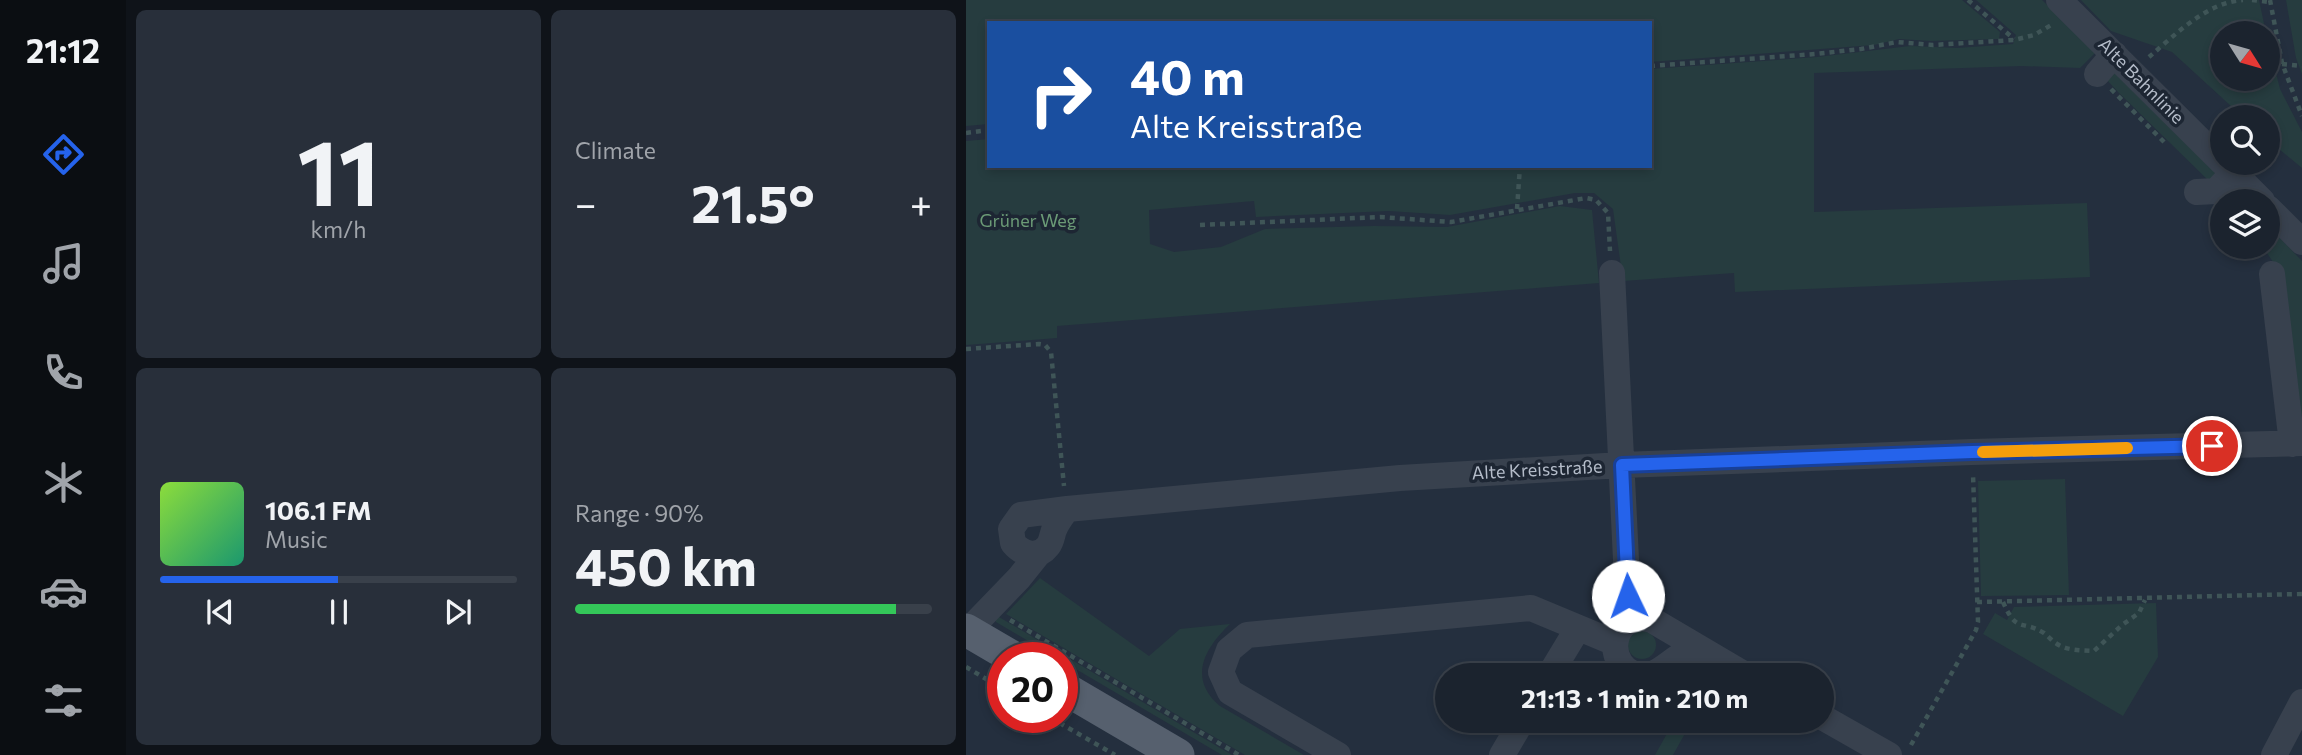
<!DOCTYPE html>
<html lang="en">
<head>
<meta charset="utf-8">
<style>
  :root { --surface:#1b232e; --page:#282f3a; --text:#f1f3f6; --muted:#a0a4aa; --line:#39404a; --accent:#2563eb }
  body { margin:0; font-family:Commissioner,sans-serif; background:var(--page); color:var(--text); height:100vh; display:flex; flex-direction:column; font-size:26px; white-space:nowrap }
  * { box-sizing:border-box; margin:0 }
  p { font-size:23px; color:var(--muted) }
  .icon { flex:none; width:38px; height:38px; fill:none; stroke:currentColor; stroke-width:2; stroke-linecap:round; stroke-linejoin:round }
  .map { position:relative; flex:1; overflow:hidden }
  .side { display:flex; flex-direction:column; gap:10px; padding:10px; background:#0f1319; width:840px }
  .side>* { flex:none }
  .top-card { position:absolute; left:21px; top:21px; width:665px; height:147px; border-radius:0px; box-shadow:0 4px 10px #0003,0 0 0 2px var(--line); background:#1a4fa0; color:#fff; overflow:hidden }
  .needle { width:46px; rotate:127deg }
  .buttons { position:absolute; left:1244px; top:21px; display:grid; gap:14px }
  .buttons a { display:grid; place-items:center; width:70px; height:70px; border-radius:50%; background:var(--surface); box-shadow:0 4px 10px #0003,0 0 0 2px var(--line); font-size:35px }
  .speed { position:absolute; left:21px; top:642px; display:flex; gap:14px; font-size:35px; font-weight:700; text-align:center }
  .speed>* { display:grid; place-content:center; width:91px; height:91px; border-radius:50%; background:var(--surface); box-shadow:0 4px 10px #0003,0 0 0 2px var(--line); line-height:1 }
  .speed .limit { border:10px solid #d22; background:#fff; color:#111 }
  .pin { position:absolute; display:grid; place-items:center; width:60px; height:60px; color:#fff; margin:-30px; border:4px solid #fff; border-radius:50%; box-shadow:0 2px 7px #0007 }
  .me { position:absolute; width:77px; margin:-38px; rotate:357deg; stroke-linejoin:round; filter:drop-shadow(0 0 5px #0008) }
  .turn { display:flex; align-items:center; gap:24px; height:147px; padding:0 28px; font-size:32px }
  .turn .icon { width:91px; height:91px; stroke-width:2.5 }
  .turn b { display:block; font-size:49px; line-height:60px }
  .big { font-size:52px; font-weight:700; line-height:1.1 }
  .side .card { flex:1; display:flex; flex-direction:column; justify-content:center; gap:10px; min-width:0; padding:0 24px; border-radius:10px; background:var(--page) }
  .side .dial { align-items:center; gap:0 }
  .dial b { font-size:91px; line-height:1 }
  .song { display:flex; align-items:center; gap:21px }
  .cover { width:84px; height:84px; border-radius:10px; background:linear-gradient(135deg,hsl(90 70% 55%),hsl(160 70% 35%)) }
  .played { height:7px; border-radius:4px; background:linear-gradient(90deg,var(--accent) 50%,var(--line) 50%) }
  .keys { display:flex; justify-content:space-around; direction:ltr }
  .heat { display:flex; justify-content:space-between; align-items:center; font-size:38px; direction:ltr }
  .charge { height:10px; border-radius:5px; background:linear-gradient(90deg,#34c759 90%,var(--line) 0) }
  .side .tiles { flex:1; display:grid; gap:10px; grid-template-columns:repeat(2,1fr) }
  .trip { position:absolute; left:469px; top:663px; width:399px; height:70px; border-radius:35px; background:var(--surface); box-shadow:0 4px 10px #0003,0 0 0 2px var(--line); font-weight:700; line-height:70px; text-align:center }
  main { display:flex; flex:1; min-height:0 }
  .tab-bar { display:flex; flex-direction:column; width:126px; justify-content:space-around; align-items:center; background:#0b0e12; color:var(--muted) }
  .tab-bar .icon { width:49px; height:49px }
  .tab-bar .selected { color:var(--accent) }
  .tab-bar b { font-size:32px; color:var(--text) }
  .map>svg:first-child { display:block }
  .green { fill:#263c3f }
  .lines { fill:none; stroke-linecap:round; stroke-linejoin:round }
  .path { stroke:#3f5557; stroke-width:4.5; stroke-dasharray:5 5; stroke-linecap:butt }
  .minor { stroke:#38414e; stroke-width:26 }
  .major { stroke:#56606e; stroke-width:33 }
  .route-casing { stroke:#184099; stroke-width:18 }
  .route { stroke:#2563eb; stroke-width:12 }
  .slow { stroke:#f59e0b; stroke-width:12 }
  .labels { text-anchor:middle; stroke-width:7; stroke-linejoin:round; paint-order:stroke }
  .street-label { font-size:18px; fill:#b4bcc9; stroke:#1d2633 }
  .park-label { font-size:18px; fill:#6b9a76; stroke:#1d2633 }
</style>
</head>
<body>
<main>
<nav class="tab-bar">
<b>21:12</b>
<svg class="icon selected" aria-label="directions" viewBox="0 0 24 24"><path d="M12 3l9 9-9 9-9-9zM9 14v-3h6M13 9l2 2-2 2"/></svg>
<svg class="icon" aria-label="music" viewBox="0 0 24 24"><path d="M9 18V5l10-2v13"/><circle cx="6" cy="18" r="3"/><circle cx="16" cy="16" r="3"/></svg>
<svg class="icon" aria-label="phone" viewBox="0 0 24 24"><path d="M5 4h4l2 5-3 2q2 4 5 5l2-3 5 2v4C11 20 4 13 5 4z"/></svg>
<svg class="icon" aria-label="climate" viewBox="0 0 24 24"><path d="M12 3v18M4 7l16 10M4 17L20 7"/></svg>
<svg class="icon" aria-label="car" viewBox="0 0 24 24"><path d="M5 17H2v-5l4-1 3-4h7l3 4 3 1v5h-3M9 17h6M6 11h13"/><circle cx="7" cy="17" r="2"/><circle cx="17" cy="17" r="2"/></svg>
<svg class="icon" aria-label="filters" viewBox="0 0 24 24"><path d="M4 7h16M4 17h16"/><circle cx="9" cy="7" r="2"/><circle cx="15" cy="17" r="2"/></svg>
</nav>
<section class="side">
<div class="tiles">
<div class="card dial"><b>11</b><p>km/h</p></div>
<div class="card"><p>Climate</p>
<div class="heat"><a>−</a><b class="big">21.5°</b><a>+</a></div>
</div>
<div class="card">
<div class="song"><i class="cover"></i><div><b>106.1 FM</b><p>Music</p></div></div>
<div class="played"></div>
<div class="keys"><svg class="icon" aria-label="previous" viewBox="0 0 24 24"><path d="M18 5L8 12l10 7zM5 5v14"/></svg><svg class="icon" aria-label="pause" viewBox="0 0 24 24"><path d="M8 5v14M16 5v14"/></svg><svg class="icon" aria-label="next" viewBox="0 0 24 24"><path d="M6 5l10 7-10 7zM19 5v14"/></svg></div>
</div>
<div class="card"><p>Range · 90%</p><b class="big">450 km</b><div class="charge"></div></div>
</div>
</section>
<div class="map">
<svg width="1336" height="755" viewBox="0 0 1336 755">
  <rect width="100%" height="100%" fill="#242f3e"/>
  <path class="green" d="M0,0H996L1034,32L1033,39L965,41L933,39L908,45L684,62V23H23V124L0,126Z
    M1010,0H1076L1129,53L1114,68L1056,66L848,73V212L1121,203L1124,277L769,292L768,273L657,281L647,209L628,193H609L484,215L423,211L290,217L288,201L183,210L184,244L208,252L255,247L299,229L408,226L481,227L594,206L626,210L633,283L91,326V338L0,345V141L23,139V166H684V69L851,57L944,46L991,48L1047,44L1050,35Z
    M1115,0H1293L1300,33H1256V79H1302V41L1314,89L1336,132V168L1302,140V117H1277L1206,52L1145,31Z
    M1320,0H1336V74L1330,58Z
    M1145,68L1253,177L1245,183L1152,92L1141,80Z
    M1302,226L1336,261V432L1313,271L1297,247H1302Z
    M1099,479L1103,595L1015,596L1012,481Z
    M74,578L183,656L214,629L264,624C239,648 221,678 254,706L338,755H279L40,614Z
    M1190,603L1192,657L1157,716L1017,634L1029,613L1041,620L1048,607Z
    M28,614L266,755H256L96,661V658H91L30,622Z
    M662 645a14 14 0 1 1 28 0a14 14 0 1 1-28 0Z
    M708,721H726L707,755H689Z"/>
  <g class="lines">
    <path class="path" d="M1002,0L1048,39
      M1286,0L1304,2
      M1304,0L1316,63L1336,116
      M1183,57C1209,35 1241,2 1277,0
      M1316,64L1336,66
      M684,66L849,54L895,49L931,42L967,45L1048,40L1068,35L1087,24
      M1145,89L1201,145
      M0,133L23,130
      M551,209L554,166
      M234,225L414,217L485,222L620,198L630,200L642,213L644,251
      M0,349L73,344L79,345L85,352L98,486
      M1011,602L1336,594
      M1037,602C1051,634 1055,619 1078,633C1082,636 1086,641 1091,644C1102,651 1115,650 1128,651L1156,625L1173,613L1179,600
      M44,620L273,755
      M0,667L37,689
      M85,718L149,755
      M945,745L1010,630L1012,622L1007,474"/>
    <path class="minor" d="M1093,0L1256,162
      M1131,74L1148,54
      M1258,163L1296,201
      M1231,192L1250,191L1267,173
      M1302,208L1336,242
      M646,273L663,621
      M1306,274L1326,444
      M101,509C96,516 91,522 88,530C86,535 86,541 82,546C72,559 56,554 47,543L45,529L55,515L101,509L434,478L656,465L1006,452L1336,443
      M2,631L53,578L73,553
      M583,676L612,628
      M677,676C635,671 643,608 686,620L781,676
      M682,676C702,669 712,651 733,649
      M856,717L923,755
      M372,755L264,692L255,672L263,650L281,635L565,608L649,643
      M536,755L556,721
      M1308,755L1336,702"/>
    <path class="major" d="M0,630L48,658
      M96,687L212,755"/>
  </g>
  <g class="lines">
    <g class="route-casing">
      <path id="route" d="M662,596L656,465L1006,452L1246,446"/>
    </g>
    <use href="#route" class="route"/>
    <path class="slow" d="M1017,452L1161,448"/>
  </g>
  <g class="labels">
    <g class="street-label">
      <text transform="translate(1175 81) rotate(45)" y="6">Alte Bahnlinie</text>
      <text transform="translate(571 470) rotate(-3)" y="6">Alte Kreisstraße</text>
    </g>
    <g class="park-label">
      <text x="62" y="227">Grüner Weg</text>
    </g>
  </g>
</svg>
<div class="buttons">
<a><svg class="needle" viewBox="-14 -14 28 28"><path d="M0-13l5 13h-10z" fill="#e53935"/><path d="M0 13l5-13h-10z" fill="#a0a4aa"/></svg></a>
<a><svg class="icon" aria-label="search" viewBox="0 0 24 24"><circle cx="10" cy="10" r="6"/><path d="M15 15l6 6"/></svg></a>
<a><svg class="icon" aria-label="layers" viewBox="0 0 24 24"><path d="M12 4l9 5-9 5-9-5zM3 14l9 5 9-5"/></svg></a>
</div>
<div class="speed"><div class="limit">20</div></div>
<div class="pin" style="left:1246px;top:446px;background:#d93025"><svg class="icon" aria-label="arrive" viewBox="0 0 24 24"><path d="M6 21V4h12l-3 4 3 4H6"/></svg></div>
<svg class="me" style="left:662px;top:596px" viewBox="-20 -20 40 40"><circle r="19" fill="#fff"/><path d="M0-13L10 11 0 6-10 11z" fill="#2563eb"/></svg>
<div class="trip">21:13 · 1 min · 210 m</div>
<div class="top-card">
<div class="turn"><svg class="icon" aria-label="right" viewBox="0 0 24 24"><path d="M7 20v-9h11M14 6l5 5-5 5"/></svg><div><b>40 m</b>Alte Kreisstraße</div></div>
</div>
</div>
</main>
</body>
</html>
